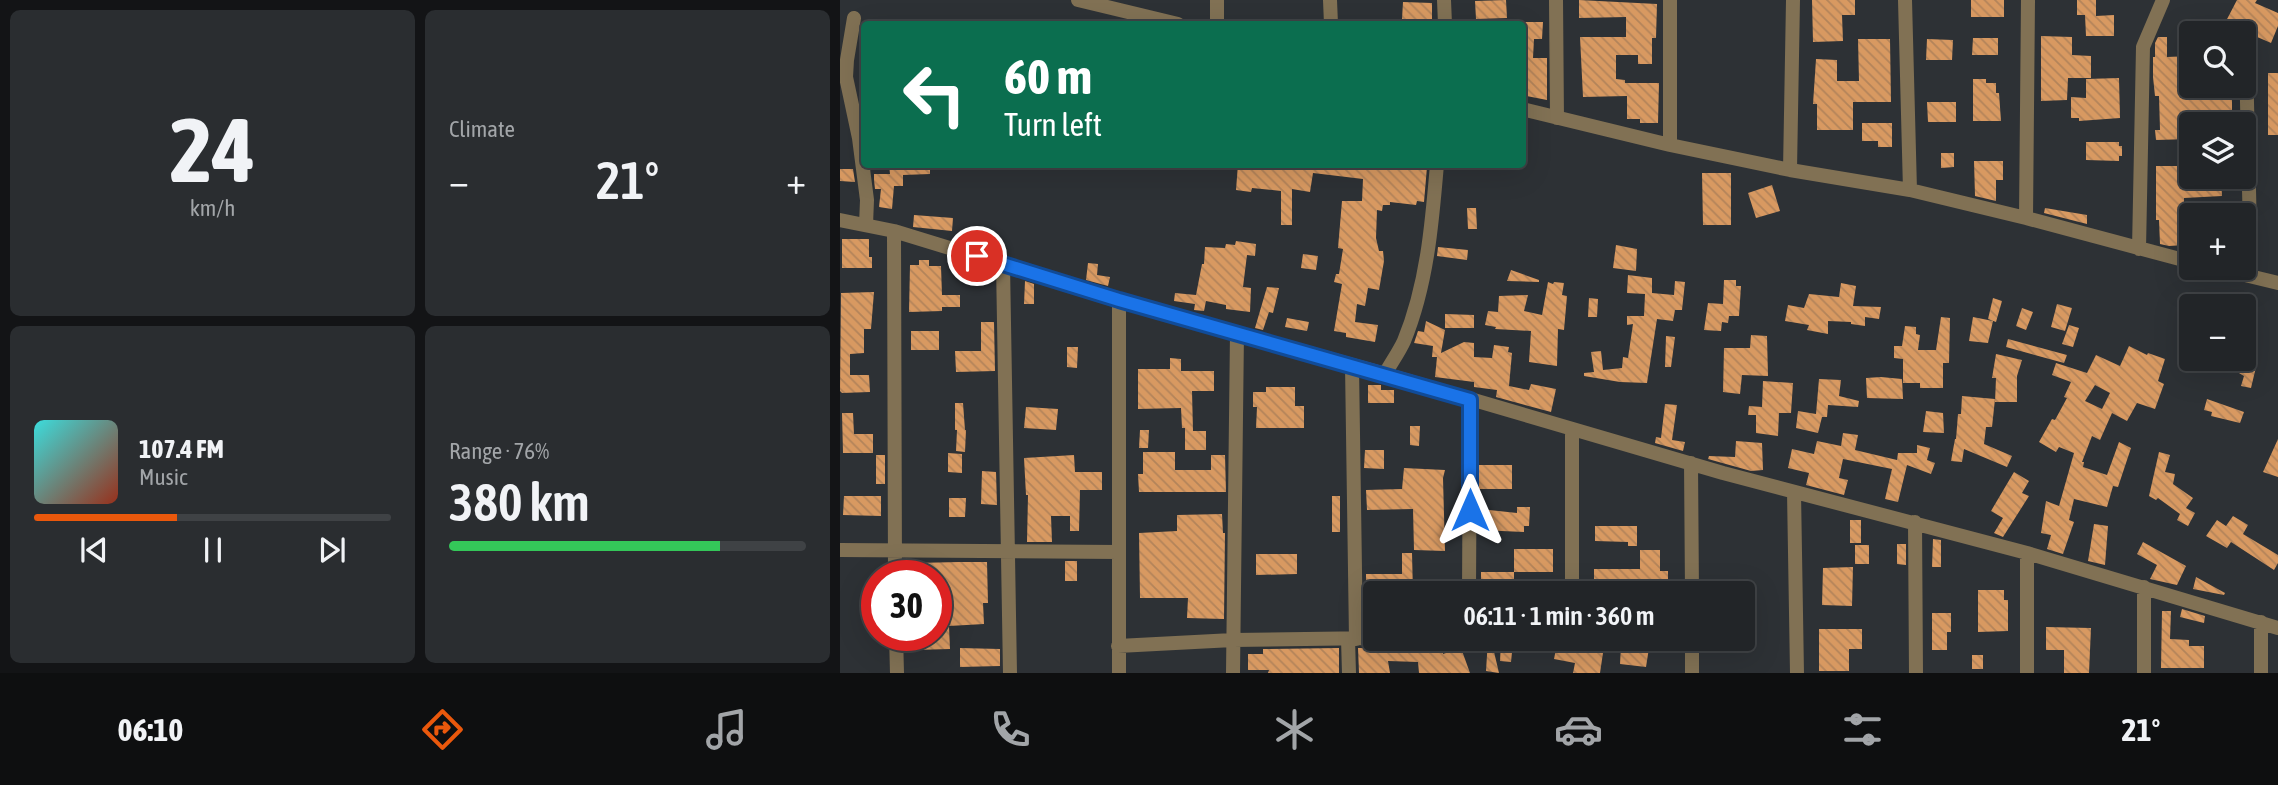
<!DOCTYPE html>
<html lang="en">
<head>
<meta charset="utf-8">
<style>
  :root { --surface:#222528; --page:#2a2d30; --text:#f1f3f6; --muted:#a2a5a8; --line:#3f4245; --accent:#ea580c }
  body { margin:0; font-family:"Asap Condensed",sans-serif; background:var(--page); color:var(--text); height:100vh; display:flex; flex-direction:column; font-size:26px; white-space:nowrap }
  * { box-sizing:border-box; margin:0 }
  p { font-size:23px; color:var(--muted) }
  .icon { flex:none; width:38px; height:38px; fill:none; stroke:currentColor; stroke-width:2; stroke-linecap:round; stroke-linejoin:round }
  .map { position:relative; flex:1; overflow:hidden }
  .side { display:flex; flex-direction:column; gap:10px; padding:10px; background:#131416; width:840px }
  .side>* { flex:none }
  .guide { position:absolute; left:21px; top:21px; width:665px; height:147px; border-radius:7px; box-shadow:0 7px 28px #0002,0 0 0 2px var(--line); background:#0b6e4f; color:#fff; overflow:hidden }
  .fabs { position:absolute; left:1339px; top:21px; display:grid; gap:14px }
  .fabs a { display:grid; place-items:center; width:77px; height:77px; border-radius:7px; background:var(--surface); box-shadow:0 7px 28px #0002,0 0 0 2px var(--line); font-size:35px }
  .speed { position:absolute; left:21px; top:560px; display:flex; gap:14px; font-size:35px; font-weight:700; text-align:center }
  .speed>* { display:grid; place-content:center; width:91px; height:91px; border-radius:50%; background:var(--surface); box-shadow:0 7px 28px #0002,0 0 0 2px var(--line); line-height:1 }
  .speed .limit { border:10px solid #d22; background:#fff; color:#111 }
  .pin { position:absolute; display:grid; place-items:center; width:60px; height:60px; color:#fff; margin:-30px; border:4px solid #fff; border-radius:50%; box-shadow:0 2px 7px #0007 }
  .me { position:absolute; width:77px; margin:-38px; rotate:0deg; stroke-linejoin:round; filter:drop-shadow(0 0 5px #0008) }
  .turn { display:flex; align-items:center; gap:24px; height:147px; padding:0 28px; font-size:32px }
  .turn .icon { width:91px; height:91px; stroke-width:2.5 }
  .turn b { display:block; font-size:49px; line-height:60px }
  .big { font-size:52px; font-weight:600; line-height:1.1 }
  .side .tile { flex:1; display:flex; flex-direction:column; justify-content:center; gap:10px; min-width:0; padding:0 24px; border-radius:10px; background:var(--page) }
  .side .dial { align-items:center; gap:0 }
  .dial b { font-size:91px; line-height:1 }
  .song { display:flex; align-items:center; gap:21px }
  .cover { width:84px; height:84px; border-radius:10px; background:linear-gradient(135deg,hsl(180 70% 55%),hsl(10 70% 35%)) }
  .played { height:7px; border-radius:4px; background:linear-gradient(90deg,var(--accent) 40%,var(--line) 40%) }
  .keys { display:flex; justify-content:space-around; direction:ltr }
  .heat { display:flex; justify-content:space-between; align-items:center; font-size:38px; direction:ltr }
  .charge { height:10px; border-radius:5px; background:linear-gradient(90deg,#34c759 76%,var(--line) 0) }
  .side .tiles { flex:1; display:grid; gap:10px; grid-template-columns:repeat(2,1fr) }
  .trip { position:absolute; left:523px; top:581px; width:392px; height:70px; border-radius:7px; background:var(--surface); box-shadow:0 7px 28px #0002,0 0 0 2px var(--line); font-weight:600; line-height:70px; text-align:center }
  .menu { display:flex; height:112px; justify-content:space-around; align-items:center; background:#0e0f10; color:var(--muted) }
  .menu .icon { width:49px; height:49px }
  .menu .active { color:var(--accent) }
  .menu b { font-size:32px; color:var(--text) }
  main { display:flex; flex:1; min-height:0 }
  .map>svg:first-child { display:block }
  .building { fill:url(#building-back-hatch); fill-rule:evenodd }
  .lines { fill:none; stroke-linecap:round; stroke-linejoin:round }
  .minor { stroke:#817154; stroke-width:14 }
  .route-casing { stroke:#114b97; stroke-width:18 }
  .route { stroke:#1a73e8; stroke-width:12 }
</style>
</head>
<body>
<main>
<section class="side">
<div class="tiles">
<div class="tile dial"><b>24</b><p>km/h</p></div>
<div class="tile"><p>Climate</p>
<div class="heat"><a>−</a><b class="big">21°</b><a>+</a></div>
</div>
<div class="tile">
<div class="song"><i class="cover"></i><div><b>107.4 FM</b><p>Music</p></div></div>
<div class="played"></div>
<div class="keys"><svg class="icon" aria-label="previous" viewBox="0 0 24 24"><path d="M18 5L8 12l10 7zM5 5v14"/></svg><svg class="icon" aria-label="pause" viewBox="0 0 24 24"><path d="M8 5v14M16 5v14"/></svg><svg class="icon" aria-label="next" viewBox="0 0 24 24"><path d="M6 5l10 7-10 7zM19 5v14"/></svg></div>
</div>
<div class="tile"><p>Range · 76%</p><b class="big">380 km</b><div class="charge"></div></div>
</div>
</section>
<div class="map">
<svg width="1438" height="673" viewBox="0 0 1438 673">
  <defs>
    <pattern id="building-back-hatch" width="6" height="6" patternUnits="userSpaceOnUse" patternTransform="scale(1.75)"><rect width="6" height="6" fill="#d89961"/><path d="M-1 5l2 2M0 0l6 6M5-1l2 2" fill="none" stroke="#b3845a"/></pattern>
  </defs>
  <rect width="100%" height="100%" fill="#2d3135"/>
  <path class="building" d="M666,0L667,18L636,19L635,1Z
    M739,0L817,4L816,38H812V64H798V55H776V79L785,80V83H819L818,123H800V119H787V96L743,97L740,37H786V17L739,18Z
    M972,0H1015V15H1002L1003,41L973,42Z
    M1131,0H1164V17H1131Z
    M1237,0H1256V16L1274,15V36H1246L1245,15H1237Z
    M1397,0H1417L1415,3L1438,13V26L1431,43L1385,23Z
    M563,2L592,3V19H562Z
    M682,22H703L702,39H694L693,58H707V100L682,95Z
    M1201,36L1232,37V55L1251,56V78H1228L1227,100L1201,101Z
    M1318,37H1327V57L1351,56V76L1342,77L1343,97H1361V90H1370V94H1392V114H1357V124H1351V139L1316,140L1315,130H1320L1319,96H1315L1313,77V57H1315V43Z
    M1133,38H1158V55H1132Z
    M1018,39H1050L1051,102H1013V130H977V104H973L976,59L997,60V81H1019Z
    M1087,39L1113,40L1112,60H1086Z
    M1428,73H1438V135H1428Z
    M1279,78L1280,118L1239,121V118H1231V97L1246,98V79Z
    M1133,79H1146V83H1156V93H1159L1161,121H1133Z
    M1087,102H1116V122H1088Z
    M1022,123H1052V147H1038V141H1022Z
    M1246,142H1279V146H1282V156H1279V161L1246,160Z
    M1101,153H1114V167L1101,168Z
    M1134,161H1163V180H1156V201L1135,196Z
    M49,164H90V174L63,175V186H54L52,209L39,207L41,189H35L34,180V174H50Z
    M398,164L449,169V164H573V167H587L584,202L577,201L576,205L550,202V205H543L542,211L537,210L536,238L539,251H543L544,261L539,290L528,288L525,306L517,304L515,322L538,325L535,342L506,337V333L494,331L502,284L494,282L496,274H499L503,249L498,248L502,201H522L523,179L473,173L470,192L452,189V225H441V191L412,188L411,192L396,190Z
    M1316,166H1351V180L1381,179L1382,196L1344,198V245L1329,246L1320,244L1319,220H1316Z
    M0,169H13L15,182L0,181Z
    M862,173H891V225H863Z
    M932,185L940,211L916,218L908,193Z
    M627,208H636L637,229H628Z
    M1205,208L1247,215V224L1204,213Z
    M74,215L113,218L112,231L73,227Z
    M2,239H29V257H32V268H2Z
    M396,241L416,244L415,256L407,255L403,287L411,288L410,312L386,309V305L366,301L364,311L354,310L355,304L334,301L335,293L356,295L362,264H364L365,247L385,248L386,244L395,245Z
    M776,245L797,249L796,271L773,268Z
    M598,247L628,250L627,260L597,256Z
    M463,254L478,256L476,270L461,268Z
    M79,260H89V266H101L102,295H120V307H102V311L69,312L70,265H79Z
    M248,263L258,264L257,275L270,277L268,286L246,280Z
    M671,270L699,280V282L667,281Z
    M788,275L812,278V293L834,295L835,281L845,282L842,310H835L833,321L817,319L807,383L780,382L744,376V373L754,372L751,352L761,351L763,370L782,368L783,357L788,358L793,324L787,325V316H804L805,294L787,293Z
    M884,280H896V286H901L899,316H889L888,323L882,322L881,331L864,330L868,303L883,304Z
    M185,281L194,284V304H184Z
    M708,282L713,284L714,282L724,283L722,295L727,296L724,330L718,329L717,366L689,362L691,331L655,329L656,327L645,325L648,311L658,312L659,296L688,295L684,311L702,315Z
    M1001,283L1016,286L1013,306L1041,307L1039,319L1025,317V326L1011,324V322L988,321V334L967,330L969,325L945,321L948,305L964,308L969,294L999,297Z
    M427,287L439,288L433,313L429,312L423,330L415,328Z
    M34,292L31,329H24V353L10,354V375H29L30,392L2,393L0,391L1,293Z
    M749,298L758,299L757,317H748Z
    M1153,298L1162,301L1156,322L1148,319Z
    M1217,304L1232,308L1225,331L1211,327Z
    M1182,308L1193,312L1186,330L1176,326Z
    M605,314L634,315V328H605Z
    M1101,317L1110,318L1109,363H1103V388H1080V383H1063V359L1054,358V346H1062L1065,326L1076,327V334L1080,335L1078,350H1096Z
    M1133,317L1153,321L1148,343L1129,341Z
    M447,318L469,322L467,331L445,327Z
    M586,321L605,330L601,353L624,342L634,343V357L652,358L654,345L669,347L668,352L672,353L669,386L689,390L691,384L716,389L711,412L656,397L657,390L634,387V382L595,377L597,357H592L593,346L574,343L578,331L584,332Z
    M141,322H154L155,371L116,372L115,351H141Z
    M1229,325L1239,328L1233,347L1222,344Z
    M71,331H99V350H71Z
    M911,335L927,336L928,376L902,375L900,394L883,392L884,348H910Z
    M826,336L835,337L831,367H825Z
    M1168,339L1227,355L1224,363L1166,347Z
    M1289,346L1307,355L1308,353L1325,359L1318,381L1324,384L1315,409L1297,403L1287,421L1272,413L1260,440L1252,436L1242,462H1244L1243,467L1267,475L1279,442L1291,448L1278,487L1273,486L1267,507L1234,499L1229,520L1234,522L1223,554L1207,549L1211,535L1201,533L1206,501L1219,506L1234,453L1219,447L1216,452L1199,442L1212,419L1215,420L1227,398L1224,397L1231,382L1212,375L1216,363L1247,373L1256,355L1280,366ZM1255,385L1270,393L1262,409L1245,401Z
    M227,347H238L237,368L227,367Z
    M1156,354L1182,360L1177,376V402H1155L1156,378H1152Z
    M330,358L341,359V371H374V391H352L353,431H366V450H345V428H342L341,408L298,409V369H330Z
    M1359,359H1395L1394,362L1416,367L1411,388L1401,386L1404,376L1399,373L1358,361Z
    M1041,377L1062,379L1063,399L1027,398L1026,378Z
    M979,379L1001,380L999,396L1019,401L1018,407L988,405L987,417H982L978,433L956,428L958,411L976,414Z
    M923,381L953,383L951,413H939L938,436L916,433V415H908L909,406L922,407Z
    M528,385H541V390H554V403H528Z
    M426,387H455V406H464V428H416L417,407H413V392H426Z
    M1122,396L1155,399L1152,427H1146L1144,444L1172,456L1167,467L1124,449L1122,462L1111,461L1115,439H1116L1118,414H1121Z
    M1367,399L1404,412L1400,423L1371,416L1372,412L1364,410Z
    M115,403H123L125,430H115Z
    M825,404L837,405L832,440L845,442L843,451L815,443L816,437L821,438Z
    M186,407L218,409L216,430L184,428Z
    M1086,411L1103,413L1104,433L1083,432Z
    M2,413H13L14,434H33V453H3Z
    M570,426H580L579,446L570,445Z
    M117,430H126L125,452L116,451Z
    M300,430H309L308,448H299Z
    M1003,433L1018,435L1015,450L1057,460L1058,453H1077V445L1090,448L1087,460L1095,463L1091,474L1067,465L1058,502L1045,499L1052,469L1003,459L999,478L1008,480L1004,495L966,485L969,473L948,468L952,449L974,454L977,441L1001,446Z
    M1438,439V477L1423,472Z
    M896,441L922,443L923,470L911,471L868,459L869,456L895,457Z
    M525,450H544V469L524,468Z
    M303,452H335V470H371V455H385L386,492H299L298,474H303Z
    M1319,452L1330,455L1325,472L1335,474L1333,484L1353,498L1346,508L1355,513L1348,526L1337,520L1340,514L1318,498L1316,500L1309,496Z
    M108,453L122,454V473L108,472Z
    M36,455H45V484H36Z
    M234,455L235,472H262V490H240L239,531H230V516H211L212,542H187L188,495H186L184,458Z
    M639,465H672V489H639Z
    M564,468L605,470L603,478L605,551L574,550L573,509L527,510L526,490L562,489Z
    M142,471L156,472L157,505L141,504Z
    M1174,472L1189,481L1182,493L1189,496L1163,537L1154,533L1163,518L1151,511Z
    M4,496H41V516L3,515Z
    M492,496H500V532H492Z
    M109,498H126L125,517H109Z
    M677,507H690L689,526H684V532L639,530L640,509L677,513Z
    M382,514L383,533H385L384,619L347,618L348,598H300L299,533L337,531V515Z
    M1393,516L1408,525L1403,534L1438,555V563L1434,570L1391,542L1387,548L1366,536L1377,520L1386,526Z
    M1010,520H1021V543H1010Z
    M1254,524L1268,526L1265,565L1248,561Z
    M755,526H797V546H788V542L755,541Z
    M1093,539L1101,540V567H1092Z
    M1303,542L1346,566L1337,585L1310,579L1317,565L1297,554Z
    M1057,544H1066V565L1057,564Z
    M1015,545H1029V564H1015Z
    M674,549H713V572H674V590L641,591V572H674Z
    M800,550H820V571H828V593H802V589L754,590V569H800Z
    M562,553H572L573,593L526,592V574H562Z
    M416,554H457V574L416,575Z
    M225,561H237V581H225Z
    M119,562H147L148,603H143L144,624L109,626L110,649L74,650L73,635H96V576H75V563Z
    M1013,567L1012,606L982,605L983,568Z
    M1356,577L1385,593L1384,595L1353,589Z
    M1138,590H1164V600H1168V631L1138,632Z
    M1342,609L1365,616L1364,623L1340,617Z
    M1322,611H1331L1330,639L1349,640V646H1364V668H1321Z
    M1092,613H1111V632H1107V650H1092Z
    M1206,627L1251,628L1249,673H1224V650H1206Z
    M979,629H1022V649H1009V671H979Z
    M648,639H651L659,673L646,671Z
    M661,642L673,643L671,662L660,661Z
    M545,644V652H571V648L578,649V646L589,645L603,644V654L621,648L630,673H579L578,662L548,661L550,673H519L518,648H537Z
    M781,645L809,648L806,667L780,664Z
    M120,648L160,649V666L120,667Z
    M499,648V673H428L429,670H408V654H423V649Z
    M716,649L763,653L760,673H733L735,663L714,659Z
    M1132,655H1143V669H1132Z"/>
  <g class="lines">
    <path class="minor" d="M238,0L338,24
      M377,0V24
      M490,0L491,24
      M604,0L605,24
      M716,0L717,118
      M830,0V145
      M1065,0L1070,190
      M14,18L7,60L6,77L19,138L27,200L26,225
      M1406,59L1411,276
      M682,109L830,145L950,170L1070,190L1186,218L1351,262
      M950,170L953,0
      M1186,218L1188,0
      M0,220L54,231L279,300L545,374L883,473L1187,553L1438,628
      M54,231L55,576
      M1299,249L1303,47L1323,0
      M163,264L170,673
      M1376,268L1438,283
      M279,300V673
      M512,365L516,639
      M545,374C551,363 559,352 564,341C587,285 592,224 597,164
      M851,463L852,593
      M954,492L957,673
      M1075,522L1076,673
      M0,550L279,552
      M1187,553V673
      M629,593L630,399
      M732,593V429
      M56,635L57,673
      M508,639L509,673
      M852,639V673
      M278,646L393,640L536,638
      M393,673L397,332
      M1304,673V587
      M1421,673V622"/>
  </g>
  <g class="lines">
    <g class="route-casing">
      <path id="route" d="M137,256L279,300L630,400V510"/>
    </g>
    <use href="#route" class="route"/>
  </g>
</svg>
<div class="fabs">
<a><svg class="icon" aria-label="search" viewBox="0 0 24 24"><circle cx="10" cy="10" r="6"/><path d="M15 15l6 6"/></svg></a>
<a><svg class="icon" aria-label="layers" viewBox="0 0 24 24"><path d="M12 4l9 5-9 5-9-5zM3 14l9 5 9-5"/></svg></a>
<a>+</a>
<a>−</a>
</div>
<div class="speed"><div class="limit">30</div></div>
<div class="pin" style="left:137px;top:256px;background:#d93025"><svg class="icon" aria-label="arrive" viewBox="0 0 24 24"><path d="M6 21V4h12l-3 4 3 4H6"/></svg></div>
<svg class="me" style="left:630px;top:510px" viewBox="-20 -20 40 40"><path d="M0-17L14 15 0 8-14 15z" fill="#1a73e8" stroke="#fff" stroke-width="4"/></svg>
<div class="trip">06:11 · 1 min · 360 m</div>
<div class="guide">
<div class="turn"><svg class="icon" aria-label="left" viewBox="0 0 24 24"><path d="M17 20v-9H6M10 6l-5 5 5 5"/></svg><div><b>60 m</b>Turn left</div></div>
</div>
</div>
</main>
<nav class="menu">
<b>06:10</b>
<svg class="icon active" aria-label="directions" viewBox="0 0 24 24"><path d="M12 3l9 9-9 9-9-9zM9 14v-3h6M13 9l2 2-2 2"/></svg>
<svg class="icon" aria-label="music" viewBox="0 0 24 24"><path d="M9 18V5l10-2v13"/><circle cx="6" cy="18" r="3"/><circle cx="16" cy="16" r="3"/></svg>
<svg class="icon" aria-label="phone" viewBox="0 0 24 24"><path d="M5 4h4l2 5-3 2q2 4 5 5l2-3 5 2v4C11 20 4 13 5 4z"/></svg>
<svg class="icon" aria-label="climate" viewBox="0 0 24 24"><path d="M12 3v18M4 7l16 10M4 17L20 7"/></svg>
<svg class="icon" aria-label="car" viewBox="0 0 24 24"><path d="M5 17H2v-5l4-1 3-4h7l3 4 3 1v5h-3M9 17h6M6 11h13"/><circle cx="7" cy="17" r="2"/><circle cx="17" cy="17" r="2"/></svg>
<svg class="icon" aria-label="filters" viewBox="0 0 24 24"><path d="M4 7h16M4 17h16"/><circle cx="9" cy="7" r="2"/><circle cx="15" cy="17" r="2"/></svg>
<b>21°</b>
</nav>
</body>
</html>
